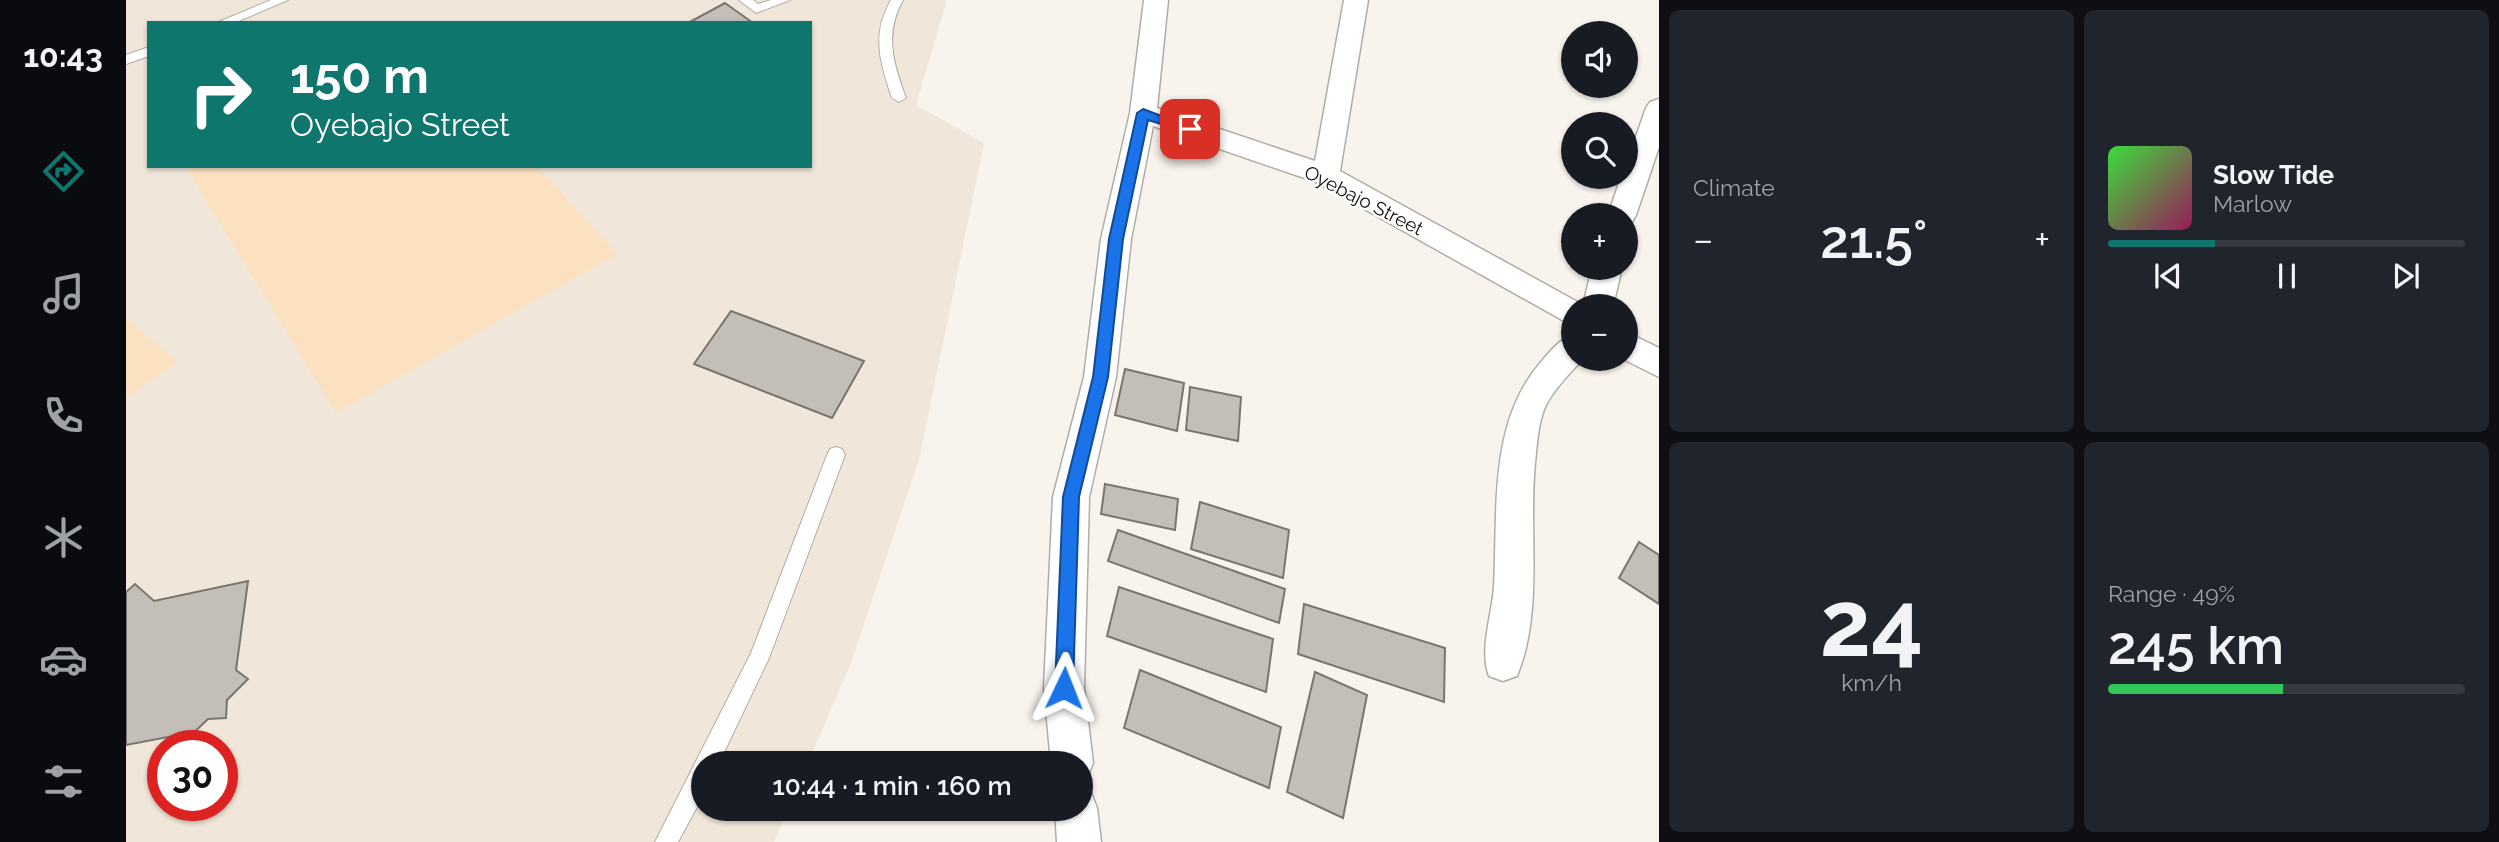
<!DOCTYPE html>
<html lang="en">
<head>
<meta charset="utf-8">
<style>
  :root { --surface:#171b24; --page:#20242c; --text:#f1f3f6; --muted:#9ea1a6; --line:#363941; --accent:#0f766e }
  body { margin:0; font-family:Raleway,sans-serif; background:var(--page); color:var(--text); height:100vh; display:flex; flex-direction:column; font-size:26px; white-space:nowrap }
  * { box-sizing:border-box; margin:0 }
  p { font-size:23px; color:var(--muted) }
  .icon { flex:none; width:38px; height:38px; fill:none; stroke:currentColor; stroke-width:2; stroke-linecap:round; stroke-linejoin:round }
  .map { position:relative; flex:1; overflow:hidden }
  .side { display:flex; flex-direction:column; gap:10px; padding:10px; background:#0d0f14; width:840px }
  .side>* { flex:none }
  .guide { position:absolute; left:21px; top:21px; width:665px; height:147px; border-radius:0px; box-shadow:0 2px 5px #0004; background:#0f766e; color:#fff; overflow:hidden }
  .controls { position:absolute; left:1435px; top:21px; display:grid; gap:14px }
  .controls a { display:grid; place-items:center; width:77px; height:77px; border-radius:50%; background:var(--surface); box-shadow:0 2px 5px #0004; font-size:35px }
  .speed { position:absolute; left:21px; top:730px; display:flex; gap:14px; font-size:35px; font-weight:700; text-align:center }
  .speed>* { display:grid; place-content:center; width:91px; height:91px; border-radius:50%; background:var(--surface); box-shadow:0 2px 5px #0004; line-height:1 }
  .speed .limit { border:10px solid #d22; background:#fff; color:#111 }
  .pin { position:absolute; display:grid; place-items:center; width:60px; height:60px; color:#fff; margin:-30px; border-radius:14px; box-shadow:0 4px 10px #0006 }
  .me { position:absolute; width:77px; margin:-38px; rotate:2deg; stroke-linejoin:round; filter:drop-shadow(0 0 5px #0008) }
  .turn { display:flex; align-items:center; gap:24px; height:147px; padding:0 28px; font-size:32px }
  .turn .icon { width:91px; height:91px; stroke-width:2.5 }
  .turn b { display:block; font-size:49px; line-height:60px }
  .big { font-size:52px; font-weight:600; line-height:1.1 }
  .side .card { flex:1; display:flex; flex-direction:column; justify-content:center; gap:10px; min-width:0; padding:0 24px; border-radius:10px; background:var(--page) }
  .side .dial { align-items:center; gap:0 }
  .dial b { font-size:91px; line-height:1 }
  .song { display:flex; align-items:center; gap:21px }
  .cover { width:84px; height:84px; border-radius:10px; background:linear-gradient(135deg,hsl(120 70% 55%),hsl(330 70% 35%)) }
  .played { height:7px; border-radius:4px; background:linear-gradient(90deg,var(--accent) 30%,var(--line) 30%) }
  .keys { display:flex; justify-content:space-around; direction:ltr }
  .heat { display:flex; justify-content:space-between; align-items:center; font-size:38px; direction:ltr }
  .charge { height:10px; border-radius:5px; background:linear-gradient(90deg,#34c759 49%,var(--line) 0) }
  .side .tiles { flex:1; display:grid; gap:10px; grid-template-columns:repeat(2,1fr) }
  .trip { position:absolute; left:565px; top:751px; width:402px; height:70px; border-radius:35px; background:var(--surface); box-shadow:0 2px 5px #0004; font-weight:600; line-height:70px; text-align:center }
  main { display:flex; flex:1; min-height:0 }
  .tab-bar { display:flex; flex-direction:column; width:126px; justify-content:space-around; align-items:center; background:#090b0e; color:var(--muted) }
  .tab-bar .icon { width:49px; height:49px }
  .tab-bar .selected { color:var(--accent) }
  .tab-bar b { font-size:32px; color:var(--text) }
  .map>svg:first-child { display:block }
  .built { fill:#f0e6d9; fill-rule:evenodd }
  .green { fill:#fbe1c0 }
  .building { fill:#c3beb8; stroke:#7a756f; stroke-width:2 }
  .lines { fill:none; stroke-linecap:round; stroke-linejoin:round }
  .service-casing { stroke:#b1aca5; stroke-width:2 }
  .minor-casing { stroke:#b1aca5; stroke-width:3 }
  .service { fill:#fff; fill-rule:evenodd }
  .minor { fill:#fff; fill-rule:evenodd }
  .route { fill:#1a73e8; stroke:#114b97; stroke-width:2 }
  .labels { text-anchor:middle; stroke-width:5; stroke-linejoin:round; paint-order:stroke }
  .street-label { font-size:19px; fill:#13110f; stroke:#fff }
</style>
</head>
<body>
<main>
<nav class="tab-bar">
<b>10:43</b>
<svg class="icon selected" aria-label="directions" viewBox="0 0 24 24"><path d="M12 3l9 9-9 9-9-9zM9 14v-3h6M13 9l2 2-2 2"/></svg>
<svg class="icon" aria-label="music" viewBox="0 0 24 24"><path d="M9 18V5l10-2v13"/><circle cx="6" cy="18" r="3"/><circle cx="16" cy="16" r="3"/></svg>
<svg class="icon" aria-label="phone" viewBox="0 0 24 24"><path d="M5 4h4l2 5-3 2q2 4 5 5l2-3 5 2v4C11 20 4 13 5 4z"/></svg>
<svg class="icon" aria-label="climate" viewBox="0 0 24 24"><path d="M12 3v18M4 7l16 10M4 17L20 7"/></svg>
<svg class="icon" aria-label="car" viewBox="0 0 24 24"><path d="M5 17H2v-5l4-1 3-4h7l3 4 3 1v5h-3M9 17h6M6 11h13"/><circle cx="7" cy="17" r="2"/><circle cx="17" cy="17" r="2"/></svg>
<svg class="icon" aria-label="filters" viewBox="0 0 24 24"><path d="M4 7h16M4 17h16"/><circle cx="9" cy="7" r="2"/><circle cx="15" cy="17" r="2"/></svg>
</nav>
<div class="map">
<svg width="1533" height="842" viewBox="0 0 1533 842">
  <rect width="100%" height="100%" fill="#f8f3ec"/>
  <path class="built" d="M0,0H821L790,105L858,143L793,460L724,665L682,763H578V808L662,809L648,842H0ZM23,23H684V166H23ZM37,746H96V805H37Z"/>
  <path class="green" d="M59,166H411L491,254L210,413Z
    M0,318L51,362L0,398Z"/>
  <path class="building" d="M599,3L627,23H562Z
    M605,311L738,361L706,418L568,364Z
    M999,369L1058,383L1051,431L989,415Z
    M1064,387L1115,397L1112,441L1060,430Z
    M979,484L1052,499L1049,530L975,514Z
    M1074,502L1163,530L1157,578L1065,549Z
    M992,530L1159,589L1153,623L982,561Z
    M1513,542L1533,555V604L1493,578Z
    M122,581L110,670L122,679L101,700L100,718L82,719L56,744L47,736L0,745V592L9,584L28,601Z
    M993,587L1147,639L1140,692L981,636Z
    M1178,604L1319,648L1318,702L1172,654Z
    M1014,670L1155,727L1143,788L998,728Z
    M1189,672L1241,695L1217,818L1161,792Z"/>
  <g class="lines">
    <g class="service-casing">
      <path id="service" d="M145,0H162L108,23H90Z
        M613,0H627L632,4L645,0H664L630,13Z
        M765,0H777C758,34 767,63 780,98L773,102L766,98C754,63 745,34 765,0Z
        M23,47V56L0,64V55Z
        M710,447L716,449L719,455L643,658L593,763H578V794L552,842H529L625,653L701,455L704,449Z"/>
    </g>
    <g class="minor-casing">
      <path id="minor" d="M1018,0H1042L1031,108L1189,161L1218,0H1242L1214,171L1457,305L1466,268H1496L1487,306H1447V326L1190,182L1027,126L1005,239L990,377L963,497L958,688L967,763L961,778L956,780V763H925L918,688L927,497L958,377L975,239L1004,113Z
        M1533,99V147L1510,215L1506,222L1500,224V215H1482L1495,177H1500V165L1520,108L1524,102Z
        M1500,332L1533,348V377L1497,359H1500Z
        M1447,335V359H1457C1444,373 1429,388 1420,405C1412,422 1411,444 1409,463C1402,531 1418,611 1391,676L1377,681L1363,676C1353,651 1366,614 1368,587C1372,511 1362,423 1415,362C1425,350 1433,340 1447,335Z
        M956,789L965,793L971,808L975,842H931L929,808H956Z"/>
    </g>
    <use href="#service" class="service"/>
    <use href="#minor" class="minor"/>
  </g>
  <path class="route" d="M1017,109L1070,129L1064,133L1022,120L997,239L982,377L953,497L947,688L945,695L938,698L931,695L929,688L937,497L967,377L983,239L1011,113Z"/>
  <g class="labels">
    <g class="street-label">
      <text transform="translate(1238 200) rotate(27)" y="7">Oyebajo Street</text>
    </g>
  </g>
</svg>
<div class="controls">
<a><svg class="icon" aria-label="sound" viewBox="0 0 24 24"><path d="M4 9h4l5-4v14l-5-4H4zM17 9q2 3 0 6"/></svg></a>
<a><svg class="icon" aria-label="search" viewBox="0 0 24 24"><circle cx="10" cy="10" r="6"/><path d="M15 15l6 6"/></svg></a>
<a>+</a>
<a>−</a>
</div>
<div class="speed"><div class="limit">30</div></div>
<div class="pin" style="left:1064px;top:129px;background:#d93025"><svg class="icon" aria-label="arrive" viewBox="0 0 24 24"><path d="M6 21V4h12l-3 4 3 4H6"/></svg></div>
<svg class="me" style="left:938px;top:688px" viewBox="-20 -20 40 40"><path d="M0-17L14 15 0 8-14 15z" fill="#1a73e8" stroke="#fff" stroke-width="4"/></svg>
<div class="trip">10:44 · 1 min · 160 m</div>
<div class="guide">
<div class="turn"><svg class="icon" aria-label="right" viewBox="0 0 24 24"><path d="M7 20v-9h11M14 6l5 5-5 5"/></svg><div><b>150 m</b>Oyebajo Street</div></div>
</div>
</div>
<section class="side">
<div class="tiles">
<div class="card"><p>Climate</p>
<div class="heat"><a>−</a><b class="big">21.5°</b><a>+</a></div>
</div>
<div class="card">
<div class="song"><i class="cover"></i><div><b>Slow Tide</b><p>Marlow</p></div></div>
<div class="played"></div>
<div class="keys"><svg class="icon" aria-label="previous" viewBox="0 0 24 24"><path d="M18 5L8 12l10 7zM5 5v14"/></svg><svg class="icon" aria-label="pause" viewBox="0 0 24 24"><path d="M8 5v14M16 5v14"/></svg><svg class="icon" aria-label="next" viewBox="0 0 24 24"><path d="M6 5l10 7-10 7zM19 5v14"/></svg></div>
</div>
<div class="card dial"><b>24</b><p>km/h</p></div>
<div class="card"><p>Range · 49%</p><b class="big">245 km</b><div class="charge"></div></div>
</div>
</section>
</main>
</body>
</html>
